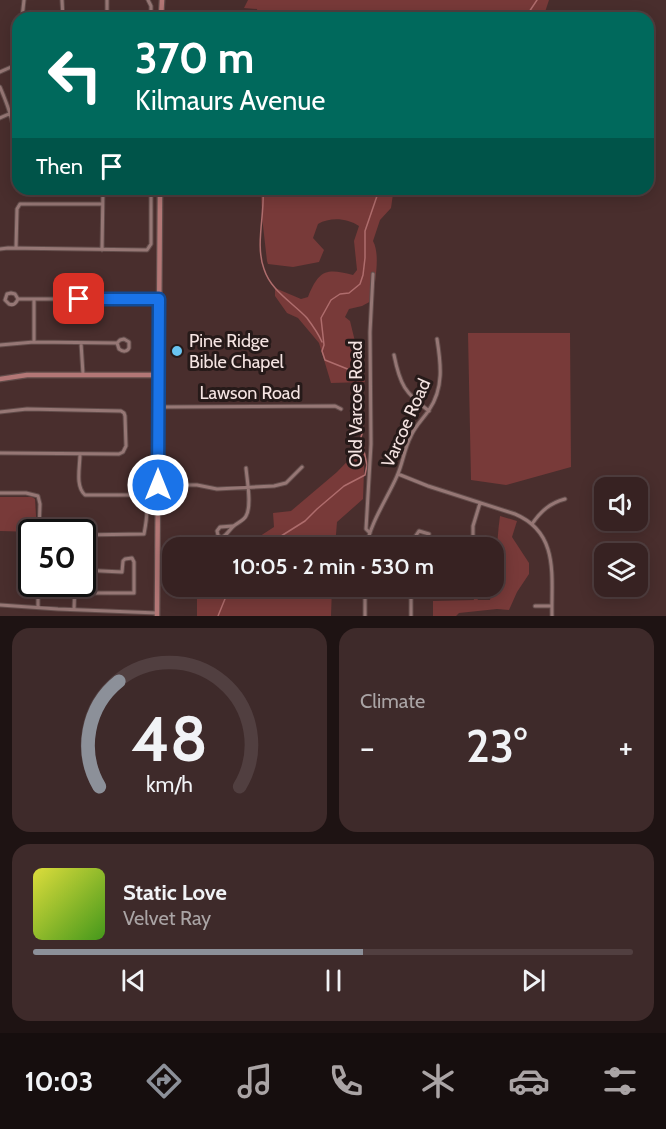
<!DOCTYPE html>
<html lang="en">
<head>
<meta charset="utf-8">
<style>
  :root { --surface:#372222; --page:#3e2a2a; --text:#f1f3f6; --muted:#aaa4a5; --line:#513f40; --accent:#8c9099 }
  body { margin:0; font-family:Cabin,sans-serif; background:var(--page); color:var(--text); height:100vh; display:flex; flex-direction:column; font-size:22px; white-space:nowrap }
  * { box-sizing:border-box; margin:0 }
  p { font-size:20px; color:var(--muted) }
  .icon { flex:none; width:33px; height:33px; fill:none; stroke:currentColor; stroke-width:2; stroke-linecap:round; stroke-linejoin:round }
  .map { position:relative; height:616px; overflow:hidden }
  .sheet { display:flex; flex-direction:column; gap:12px; padding:12px; background:#1e1313; flex:1 }
  .sheet>* { flex:none }
  .hud { position:absolute; left:12px; top:12px; width:642px; height:183px; border-radius:18px; box-shadow:0 3px 15px #0003,0 0 0 2px var(--line); background:#00695c; color:#fff; overflow:hidden }
  .fabs { position:absolute; left:594px; top:477px; display:grid; gap:12px }
  .fabs a { display:grid; place-items:center; width:54px; height:54px; border-radius:12px; background:var(--surface); box-shadow:0 3px 15px #0003,0 0 0 2px var(--line); font-size:30px }
  .speed { position:absolute; left:18px; top:519px; display:flex; gap:12px; font-size:30px; font-weight:700; text-align:center }
  .speed>* { display:grid; place-content:center; width:78px; height:78px; border-radius:50%; background:var(--surface); box-shadow:0 3px 15px #0003,0 0 0 2px var(--line); line-height:1 }
  .speed .limit { border:3px solid #111; border-radius:9px; background:#fff; color:#111 }
  .pin { position:absolute; display:grid; place-items:center; width:51px; height:51px; color:#fff; margin:-26px; border-radius:12px; box-shadow:0 3px 9px #0006 }
  .me { position:absolute; width:66px; margin:-33px; rotate:0deg; stroke-linejoin:round; filter:drop-shadow(0 0 4px #0008) }
  .turn { display:flex; align-items:center; gap:21px; height:126px; padding:0 24px; font-size:27px }
  .turn .icon { width:78px; height:78px; stroke-width:2.5 }
  .turn b { display:block; font-size:42px; line-height:51px }
  .then { display:flex; align-items:center; height:57px; padding:0 24px; background:#0003; gap:12px; font-size:22px }
  .big { font-size:45px; font-weight:600; line-height:1.1 }
  .sheet .tile { flex:1; display:flex; flex-direction:column; justify-content:center; gap:9px; min-width:0; padding:0 21px; border-radius:18px; background:var(--page) }
  .sheet .dial { align-items:center; gap:0 }
  .dial svg { height:156px; overflow:visible; fill:none; stroke:var(--line); stroke-width:7; stroke-linecap:round; text-anchor:middle }
  .dial text { fill:var(--text); stroke:none }
  .song { display:flex; align-items:center; gap:18px }
  .cover { width:72px; height:72px; border-radius:9px; background:linear-gradient(135deg,hsl(60 70% 55%),hsl(100 70% 35%)) }
  .played { height:6px; border-radius:3px; background:linear-gradient(90deg,var(--accent) 55%,var(--line) 55%) }
  .keys { display:flex; justify-content:space-around; direction:ltr }
  .heat { display:flex; justify-content:space-between; align-items:center; font-size:33px; direction:ltr }
  .sheet .tiles { flex:1; display:grid; gap:12px; grid-template-columns:1fr 1fr }
  .tile:last-child { grid-column:span 2 }
  .trip { position:absolute; left:162px; top:537px; width:342px; height:60px; border-radius:18px; background:var(--surface); box-shadow:0 3px 15px #0003,0 0 0 2px var(--line); font-weight:600; line-height:60px; text-align:center }
  .tabs { display:flex; height:96px; justify-content:space-around; align-items:center; background:#160e0e; color:var(--muted) }
  .tabs .icon { width:42px; height:42px }
  .tabs .on { color:var(--accent) }
  .tabs b { font-size:27px; color:var(--text) }
  .map>svg:first-child { display:block }
  .green { fill:#783a39 }
  .lines { fill:none; stroke-linecap:round; stroke-linejoin:round }
  .stream { stroke:#af6d6d; stroke-width:1.5 }
  .minor-casing { stroke:#624c4a; stroke-width:5 }
  .secondary-casing { stroke:#624c4a; stroke-width:7 }
  .minor { stroke:#967775; stroke-width:3 }
  .secondary { stroke:#b37776; stroke-width:4.5 }
  .route-casing { stroke:#114b97; stroke-width:15 }
  .route { stroke:#1a73e8; stroke-width:10 }
  .poi-dot { fill:#69c4f1; stroke:#261a19; stroke-width:2 }
  .labels { text-anchor:middle; stroke-width:6; stroke-linejoin:round; paint-order:stroke }
  .poi-label { font-size:18px; fill:#f5e4e2; stroke:#261a19; text-anchor:start }
  .street-label { font-size:18px; fill:#f5e4e2; stroke:#261a19 }
</style>
</head>
<body>
<div class="map">
<svg width="666" height="616" viewBox="0 0 666 616">
  <rect width="100%" height="100%" fill="#492e2d"/>
  <path class="green" d="M248,0H549L543,18H258L257,9L244,8Z
    M261,189H397L393,194L391,208L380,220L373,241C381,256 374,283 373,300L362,306L349,309L345,317L350,321L365,382L331,383L319,343L298,318L287,313L275,296V288L301,299L308,297C319,270 326,268 353,275L357,270L354,241L359,226C347,218 330,217 318,224L313,238L324,250L319,262L293,267L268,264L267,261L262,217Z
    M468,333H570L571,467L506,485L471,480Z
    M365,443L363,499L337,522L335,547H243L274,527L273,513L291,511L337,472Z
    M0,497H32L35,499L37,532L0,531Z
    M500,516L517,521L512,537L529,563V574L517,592L509,610L497,609L459,613L456,616H433V601L474,600L470,587H472L478,600H490C497,573 496,544 500,516Z
    M197,587H332L331,616H197Z"/>
  <g class="lines">
    <path class="stream" d="M528,18L529,12L537,0
      M263,189C265,214 255,245 264,269C271,291 292,302 307,318C313,326 318,333 322,342
      M259,548L270,543L305,521L317,509L344,486L365,475L367,465L361,437L363,431V417L359,399L358,384L353,373L350,370L325,360L322,351L324,345L321,318L331,300L340,294L349,293L360,284L363,275L365,258V231L377,196L376,189
      M218,616L227,594L228,586"/>
    <g class="minor-casing">
      <path id="minor" d="M62,0L63,18
        M148,0L151,6V18
        M22,18L24,0
        M107,18V0
        M0,72L18,64
        M0,87C9,108 16,128 16,151L18,153
        M0,118L18,110
        M16,248L17,209L20,204H102
        M0,249L8,248L147,250L151,244V189
        M102,250L103,189
        M18,299C16,303 14,306 9,304L5,300L7,294L11,293L15,294L18,299H159
        M34,342V299
        M81,343L83,374
        M0,345L34,342L117,343L120,340L124,339L129,342V348C127,352 123,352 119,349L117,343
        M394,355C400,385 405,393 429,411
        M159,407L335,406L341,409
        M0,412L27,409L121,411L124,413L125,416L126,446L123,452L119,454L0,453
        M80,454C80,467 75,486 85,495H142C150,504 146,523 144,534L82,535
        M398,474L428,486L515,514C560,533 551,577 552,616
        M159,485H197L217,489L274,486L286,483L302,467
        M0,493H26L38,496L40,504L39,532
        M532,524C541,511 550,503 565,499
        M233,526L220,527L217,531L218,535L221,538C228,535 229,529 235,525C239,522 244,520 246,516C252,506 247,480 246,468
        M370,533L366,529L371,444L370,332L373,274
        M366,548C370,523 387,499 397,476C403,463 404,449 411,436C415,426 423,419 429,410C444,388 441,364 437,339
        M412,548L415,537L419,531L429,534
        M473,548V526L480,503
        M365,586V616
        M411,586V616
        M74,593H134V562L132,558L125,559L123,561L122,572L82,570
        M0,605L58,609L157,613
        M535,606H551
        M38,607V584
        M74,609L75,584"/>
    </g>
    <g class="secondary-casing">
      <path id="secondary" d="M161,18L162,0
        M0,379L27,375H159
        M157,616L160,189"/>
    </g>
    <use href="#minor" class="minor"/>
    <use href="#secondary" class="secondary"/>
  </g>
  <g class="lines">
    <g class="route-casing">
      <path id="route" d="M79,299H159L158,485"/>
    </g>
    <use href="#route" class="route"/>
  </g>
  <circle class="poi-dot" cx="177" cy="351" r="6"/>
  <g class="labels">
    <g class="poi-label">
      <text x="189" y="347">Pine Ridge<tspan x="189" dy="21">Bible Chapel</tspan></text>
    </g>
    <g class="street-label">
      <text x="250" y="399">Lawson Road</text>
      <text transform="translate(356 404) rotate(-90)" y="6">Old Varcoe Road</text>
      <text transform="translate(406 423) rotate(-66)" y="6">Varcoe Road</text>
    </g>
  </g>
</svg>
<div class="fabs">
<a><svg class="icon" aria-label="sound" viewBox="0 0 24 24"><path d="M4 9h4l5-4v14l-5-4H4zM17 9q2 3 0 6"/></svg></a>
<a><svg class="icon" aria-label="layers" viewBox="0 0 24 24"><path d="M12 4l9 5-9 5-9-5zM3 14l9 5 9-5"/></svg></a>
</div>
<div class="speed"><div class="limit">50</div></div>
<div class="pin" style="left:79px;top:299px;background:#d93025"><svg class="icon" aria-label="arrive" viewBox="0 0 24 24"><path d="M6 21V4h12l-3 4 3 4H6"/></svg></div>
<svg class="me" style="left:158px;top:485px" viewBox="-20 -20 40 40"><circle r="17" fill="#1a73e8" stroke="#fff" stroke-width="3"/><path d="M0-11L8 9 0 5-8 9z" fill="#fff"/></svg>
<div class="trip">10:05 · 2 min · 530 m</div>
<div class="hud">
<div class="turn"><svg class="icon" aria-label="left" viewBox="0 0 24 24"><path d="M17 20v-9H6M10 6l-5 5 5 5"/></svg><div><b>370 m</b>Kilmaurs Avenue</div></div>
<div class="then">Then<svg class="icon" aria-label="arrive" viewBox="0 0 24 24"><path d="M6 21V4h12l-3 4 3 4H6"/></svg></div>
</div>
</div>
<section class="sheet">
<div class="tiles">
<div class="tile dial"><svg viewBox="0 0 100 80">
<path d="M14 69A42 42 0 1 1 86 69"/>
<path d="M14 69A42 42 0 0 1 24 15" stroke="#8c9099"/>
<text x="50" y="56" font-size="32" font-weight="700">48</text>
<text x="50" y="72" font-size="11">km/h</text>
</svg></div>
<div class="tile"><p>Climate</p>
<div class="heat"><a>−</a><b class="big">23°</b><a>+</a></div>
</div>
<div class="tile">
<div class="song"><i class="cover"></i><div><b>Static Love</b><p>Velvet Ray</p></div></div>
<div class="played"></div>
<div class="keys"><svg class="icon" aria-label="previous" viewBox="0 0 24 24"><path d="M18 5L8 12l10 7zM5 5v14"/></svg><svg class="icon" aria-label="pause" viewBox="0 0 24 24"><path d="M8 5v14M16 5v14"/></svg><svg class="icon" aria-label="next" viewBox="0 0 24 24"><path d="M6 5l10 7-10 7zM19 5v14"/></svg></div>
</div>
</div>
</section>
<nav class="tabs">
<b>10:03</b>
<svg class="icon on" aria-label="directions" viewBox="0 0 24 24"><path d="M12 3l9 9-9 9-9-9zM9 14v-3h6M13 9l2 2-2 2"/></svg>
<svg class="icon" aria-label="music" viewBox="0 0 24 24"><path d="M9 18V5l10-2v13"/><circle cx="6" cy="18" r="3"/><circle cx="16" cy="16" r="3"/></svg>
<svg class="icon" aria-label="phone" viewBox="0 0 24 24"><path d="M5 4h4l2 5-3 2q2 4 5 5l2-3 5 2v4C11 20 4 13 5 4z"/></svg>
<svg class="icon" aria-label="climate" viewBox="0 0 24 24"><path d="M12 3v18M4 7l16 10M4 17L20 7"/></svg>
<svg class="icon" aria-label="car" viewBox="0 0 24 24"><path d="M5 17H2v-5l4-1 3-4h7l3 4 3 1v5h-3M9 17h6M6 11h13"/><circle cx="7" cy="17" r="2"/><circle cx="17" cy="17" r="2"/></svg>
<svg class="icon" aria-label="filters" viewBox="0 0 24 24"><path d="M4 7h16M4 17h16"/><circle cx="9" cy="7" r="2"/><circle cx="15" cy="17" r="2"/></svg>
</nav>
</body>
</html>
